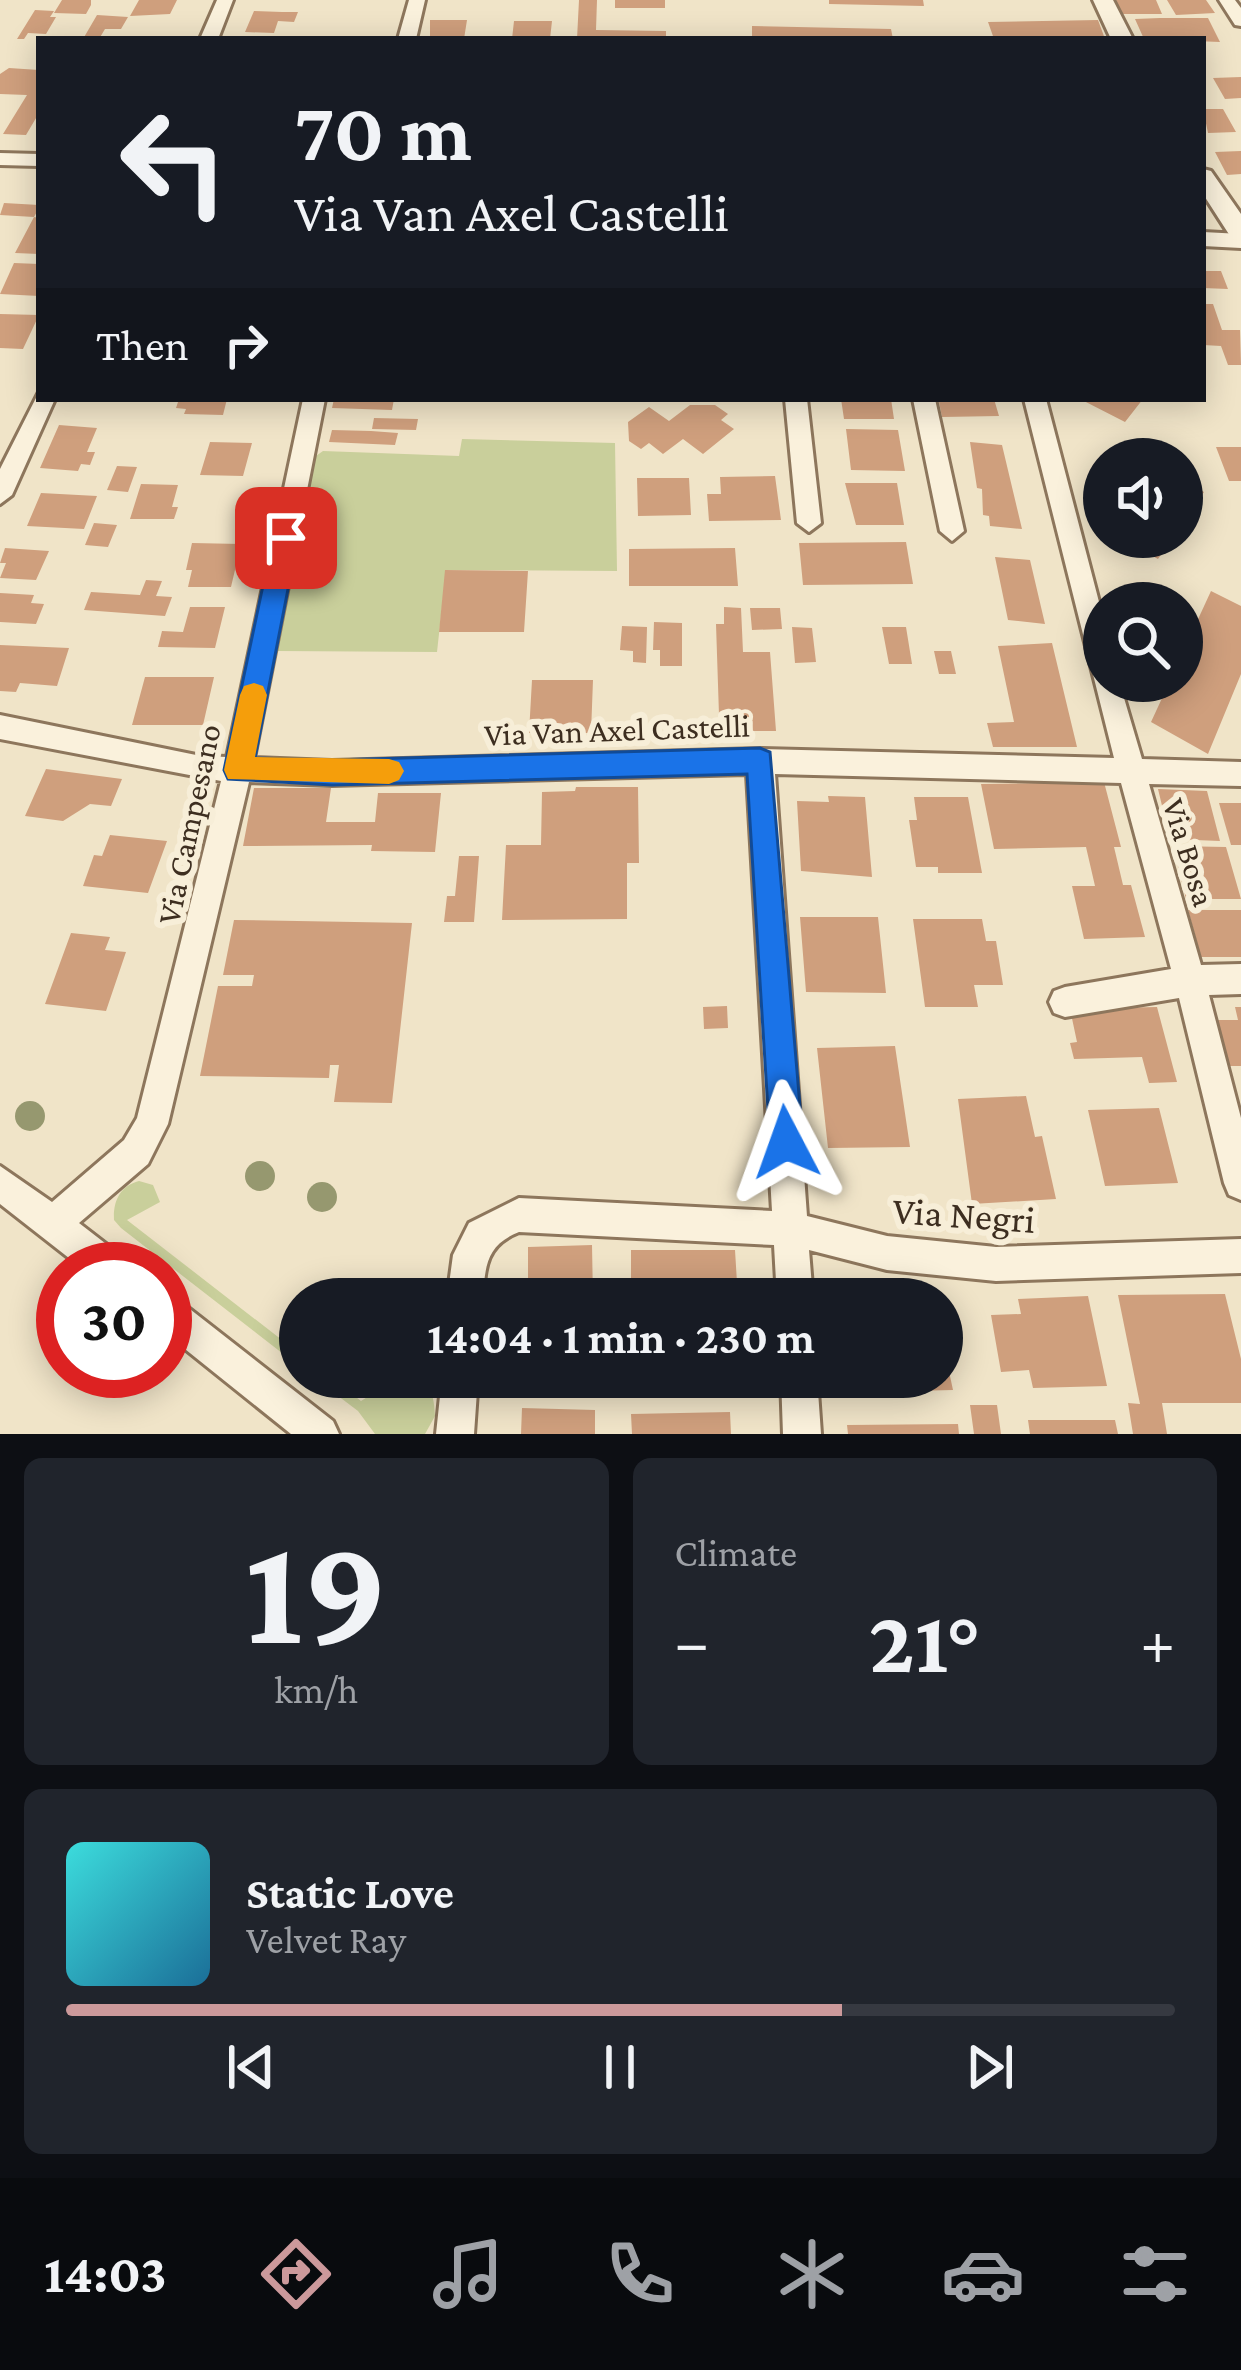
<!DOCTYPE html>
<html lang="en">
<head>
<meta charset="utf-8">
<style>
  :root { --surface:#171b24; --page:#20242c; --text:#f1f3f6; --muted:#9ea1a6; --line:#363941; --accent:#cc999b }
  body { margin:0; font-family:"Crimson Pro",serif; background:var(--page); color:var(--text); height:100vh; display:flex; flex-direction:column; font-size:45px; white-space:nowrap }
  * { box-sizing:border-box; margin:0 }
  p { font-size:39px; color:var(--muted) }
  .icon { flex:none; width:66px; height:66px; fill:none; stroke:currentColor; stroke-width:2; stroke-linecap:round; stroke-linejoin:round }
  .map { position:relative; height:1434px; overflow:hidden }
  .sheet { display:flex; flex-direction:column; gap:24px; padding:24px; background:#0d0f14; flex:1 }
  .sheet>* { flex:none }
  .top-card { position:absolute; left:36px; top:36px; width:1170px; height:366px; border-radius:0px; box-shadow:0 6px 30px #0003; background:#171b24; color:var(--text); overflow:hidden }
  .fabs { position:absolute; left:1083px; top:438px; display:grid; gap:24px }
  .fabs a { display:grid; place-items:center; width:120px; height:120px; border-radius:50%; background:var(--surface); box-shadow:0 6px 30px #0003; font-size:60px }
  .speed { position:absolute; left:36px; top:1242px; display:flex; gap:24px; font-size:60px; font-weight:700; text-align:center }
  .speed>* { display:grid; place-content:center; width:156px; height:156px; border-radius:50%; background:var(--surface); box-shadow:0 6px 30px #0003; line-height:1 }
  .speed .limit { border:18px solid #d22; background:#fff; color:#111 }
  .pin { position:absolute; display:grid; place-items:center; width:102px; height:102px; color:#fff; margin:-51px; border-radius:24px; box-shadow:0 6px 18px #0006 }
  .me { position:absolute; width:132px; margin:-66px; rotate:356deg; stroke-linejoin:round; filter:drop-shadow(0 0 9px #0008) }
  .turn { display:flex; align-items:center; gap:42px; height:252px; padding:0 60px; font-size:54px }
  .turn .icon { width:156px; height:156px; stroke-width:2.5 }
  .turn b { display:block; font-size:84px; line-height:102px }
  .then { display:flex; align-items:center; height:114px; padding:0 60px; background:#0003; gap:24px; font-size:45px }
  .big { font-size:90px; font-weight:700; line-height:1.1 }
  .sheet .card { flex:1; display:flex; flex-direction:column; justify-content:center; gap:18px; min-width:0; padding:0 42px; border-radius:18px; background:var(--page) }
  .sheet .dial { align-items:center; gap:0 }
  .dial b { font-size:156px; line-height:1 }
  .song { display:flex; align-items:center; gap:36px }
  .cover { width:144px; height:144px; border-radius:18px; background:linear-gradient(135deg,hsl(180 70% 55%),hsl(200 70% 35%)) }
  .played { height:12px; border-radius:6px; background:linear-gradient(90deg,var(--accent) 70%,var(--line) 70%) }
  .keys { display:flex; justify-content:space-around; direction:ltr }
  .heat { display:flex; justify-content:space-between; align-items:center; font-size:66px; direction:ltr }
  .sheet .tiles { flex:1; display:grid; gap:24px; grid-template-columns:1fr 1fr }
  .card:last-child { grid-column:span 2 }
  .trip { position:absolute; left:279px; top:1278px; width:684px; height:120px; border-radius:60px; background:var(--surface); box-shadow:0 6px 30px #0003; font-weight:700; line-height:120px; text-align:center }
  .tabs { display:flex; height:192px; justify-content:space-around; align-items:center; background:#090b0e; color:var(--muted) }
  .tabs .icon { width:84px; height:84px }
  .tabs .selected { color:var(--accent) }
  .tabs b { font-size:54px; color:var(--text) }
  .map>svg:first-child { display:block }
  .green { fill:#c9cf9b }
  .building { fill:#cf9f7d }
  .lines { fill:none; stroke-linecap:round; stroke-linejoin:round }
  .minor-casing { stroke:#8d765c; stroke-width:6 }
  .tertiary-casing { stroke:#8d765c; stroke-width:6 }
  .minor { fill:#faf1dc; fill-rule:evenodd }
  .tertiary { fill:#faf1dc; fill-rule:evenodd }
  .tree { fill:#96986f }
  .route { fill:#1a73e8; stroke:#114b97; stroke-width:3 }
  .slow { fill:#f59e0b }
  .labels { text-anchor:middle; stroke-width:12; stroke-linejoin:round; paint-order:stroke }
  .street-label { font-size:33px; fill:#3d2e20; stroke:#f7eed8 }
  .near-street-label { font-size:39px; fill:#3d2e20; stroke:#f7eed8 }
</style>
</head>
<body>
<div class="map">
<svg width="1241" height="1434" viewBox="0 0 1241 1434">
  <rect width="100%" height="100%" fill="#f0e4c8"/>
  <path class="green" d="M462,439L615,443L617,571L446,570L437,652L277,651L313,458L323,451L459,456Z
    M139,1181L153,1185L160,1202L127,1220L300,1354V1367L121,1228L114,1220C113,1201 120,1186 139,1181Z
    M313,1377H330L361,1401C394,1381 433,1354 435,1416L425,1434H375L358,1411Z"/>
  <path class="building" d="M62,0H91V5L86,14L54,13Z
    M139,0H177L170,14L130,16Z
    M579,0H597L596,30L666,31V39H577Z
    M615,0H665V8H615Z
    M829,0H923L924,6L829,4Z
    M1116,0H1156L1162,14H1121Z
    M1167,0H1206L1215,13L1176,15Z
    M35,10L54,11L50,17H56L46,34L28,33L24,39H17Z
    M254,11L282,12H298L294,22L278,21L274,33L245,32Z
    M97,15L128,17L121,29H105L99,39H83Z
    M1160,18H1208L1220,42L1144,39L1135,19Z
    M430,20H467L464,39H430Z
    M1098,20L1105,39H994L988,22Z
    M514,21H552L550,39H512Z
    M752,26L891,29L893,39H752Z
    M9,68L39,70V113L26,135L3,134L27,95L0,94V74Z
    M1241,77V98L1225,99L1213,78Z
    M1203,109H1223L1236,132L1208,133Z
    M1241,151V174L1227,175L1215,152Z
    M4,203L39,205V208L34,217L0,215Z
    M34,217L39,218V254L15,253Z
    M14,263L39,264V296L0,294Z
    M1203,271H1221L1228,289L1203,288Z
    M1203,304H1213L1222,330H1240L1241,365H1228L1221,346L1203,345Z
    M0,314L39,315L23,349L0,348Z
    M179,399H227L223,415L184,414L186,409L176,408Z
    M334,399H394L392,410L332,408Z
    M841,399H891L894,419H844Z
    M952,399H994L999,416L942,417L939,402Z
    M1080,399H1143L1125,422Z
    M690,405H715L728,414L721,420L734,429L703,454L683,439L663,454L649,443L641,449L629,441L628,422L649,407L669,421Z
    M374,418L418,419L416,430L372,429Z
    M59,425L97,428L87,452H95L90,465L81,464L78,471L40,468Z
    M846,429L898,430L905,471L851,470Z
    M332,430L371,431L398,433L395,445L329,442Z
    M210,442L252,443L243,476L200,475Z
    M970,442L1002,445L1022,529L990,526L989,516L983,515L982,489L977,488Z
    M1216,447H1241V481H1229Z
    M117,466L137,467L128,492L107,490Z
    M775,476L781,520L709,521L707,494H721L720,477Z
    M637,478H689L691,515L638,516Z
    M1182,481L1204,492L1182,524Z
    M845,483H897L904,525H856Z
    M141,484L178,485L172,507H178L174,519H130Z
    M41,493L97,496L84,529L27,526Z
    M94,523L117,525L108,547L85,545Z
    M1117,537H1173L1158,559Z
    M906,542L913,584L803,585L799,543Z
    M192,543L241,544L231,587H188L192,570H186Z
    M5,548L49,551L36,580L0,578L6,563H0Z
    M735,548L738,586H629V549Z
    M995,557L1030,560L1045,624L1008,620Z
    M445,570L528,571L524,632H439Z
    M146,580L162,581L156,596L172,597L165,616L84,610L91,592L140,595Z
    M1211,591L1241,606V674L1208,754L1151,722L1170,681H1182V654Z
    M0,593L34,595L31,603L44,604L36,624L0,622Z
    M190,607H225L215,648L158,647L162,631L183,632Z
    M724,607L741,608L743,652H770L776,731H729V715H719L716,624H724Z
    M750,608H780L782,629L752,630Z
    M654,622L682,623V666H660V650H653Z
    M622,626L647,627L646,663L633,662V651L620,650Z
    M792,627L812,628L816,662L795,663Z
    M882,627H906L912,664H889Z
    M1052,643L1077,747H993L987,723L1014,722L998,646Z
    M0,645L69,648L57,686L20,683L16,692L0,691Z
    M934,651H951L956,674H939Z
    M145,677H214L203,725H132Z
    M532,680H593L591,733H529Z
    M46,769L122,779L111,806L90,804L63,821L25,816Z
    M1104,782L1121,847H1114L1123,885H1131L1145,937L1084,939L1072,886H1095L1086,847L994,849L981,784Z
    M576,787H638L639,863H627V919L502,920L506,845H541L542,792L575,791Z
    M254,788H331L326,822H375L378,793H441L435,852L371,851L372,845L243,846Z
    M1158,789L1207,791L1220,841L1170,839Z
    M828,796L865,797L872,877L801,871L797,801L829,802Z
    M914,797H968L982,873H938V867H916L909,820H917Z
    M1219,803H1241V845H1231Z
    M110,835L167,841L148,893L83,886L94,855L102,856Z
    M1173,846L1226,847L1241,899H1186Z
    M459,856H479L474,922H444L447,896H455Z
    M1188,910H1241V957H1201Z
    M800,917H878L886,993L806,992Z
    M913,919H982L986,941H996L1003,985H974L978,1007H925Z
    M234,920L412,923L392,1103L334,1102L339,1065H330L329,1078L200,1076L218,986H252L254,975H223Z
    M71,933L110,937L105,950L126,952L106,1011L45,1004Z
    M727,1006L728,1028L704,1029L703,1007Z
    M1157,1007L1177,1082L1149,1083L1142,1057L1074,1059L1070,1043L1077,1042L1070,1009Z
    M1235,1007H1241V1066H1227L1215,1020H1238Z
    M895,1046L910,1147L828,1148L817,1048Z
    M1026,1096L1035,1137L1042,1136L1056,1199L972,1204L958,1099Z
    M1159,1108L1178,1183L1105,1186L1088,1110Z
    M592,1245L593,1299H528V1247Z
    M631,1250H735L738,1299H631Z
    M1225,1294L1241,1359V1403H1162L1167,1434H1133L1128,1403L1140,1404L1118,1295Z
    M1088,1296L1107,1386L1033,1388L1029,1370L1001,1372L991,1315L1021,1314L1018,1299Z
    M942,1339L953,1390L873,1392L871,1377H942Z
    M970,1405H997L1001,1434H974Z
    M522,1408L595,1410V1434H521Z
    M730,1412L731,1434H632L631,1414Z
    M1028,1420H1115L1118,1434H1030Z
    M958,1424L959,1434H848L847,1425Z"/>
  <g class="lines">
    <g class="minor-casing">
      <path id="minor" d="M217,0H233L218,39H200Z
        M409,0H425L416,39H398Z
        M1219,0H1235L1241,8V26L1235,25Z
        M0,153L39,154V166L0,165Z
        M1203,232L1241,234V248L1203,246Z
        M39,392V399H55L12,495L0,504V469Z
        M303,399H325L254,758L332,761L760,749L1114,758L1024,399H1046L1104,621V681H1119L1142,759L1241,762V786L1149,784L1201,965L1241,964V994L1209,995L1241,1118V1200L1229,1195L1224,1183L1179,998L1065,1017L1054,1013L1049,1002L1054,991L1065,987L1171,969L1121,783L775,774L807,1216L887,1236L996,1247L1241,1239V1273L996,1281L887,1270L809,1250L813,1299H777L774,1245L519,1232C486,1245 485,1266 483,1299H447L453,1255L469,1223L519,1198L772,1211L747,774L332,785L249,782L168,1124L148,1164L79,1223L123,1257L128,1269H83L0,1204V1166L52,1202L124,1140L137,1118L221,781L0,739V715L201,756L227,757Z
        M785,399H807L821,523L809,532L797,523Z
        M913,399H935L964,531L952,541L940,531Z
        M165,1293L177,1299L333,1421L339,1434H291L165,1333Z
        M442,1377H478L474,1434H436Z
        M781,1377H817L821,1434H783Z"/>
    </g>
    <g class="tertiary-casing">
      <path id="tertiary" d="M1093,0H1113L1133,39H1111Z
        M1203,169L1211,171L1241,214V241L1232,239L1203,194Z"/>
    </g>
    <use href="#minor" class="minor"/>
    <use href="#tertiary" class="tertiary"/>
  </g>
  <g class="tree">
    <circle cx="30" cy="1116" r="15"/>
    <circle cx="260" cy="1176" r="15"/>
    <circle cx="322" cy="1197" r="15"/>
  </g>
  <path class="route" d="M286,528L298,538L255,758L332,760L760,748L770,752L803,1142L798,1153L786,1158L775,1153L770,1142L747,774L332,785L228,779L224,770L273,538Z"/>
  <path class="slow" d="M254,683L263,686L267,695L255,757L389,759L399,762L404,771L399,780L389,784L228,779L224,770L240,695L244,686Z"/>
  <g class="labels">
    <g class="street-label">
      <text transform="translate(617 729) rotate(-2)" y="12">Via Van Axel Castelli</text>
      <text transform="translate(188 824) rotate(-78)" y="12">Via Campesano</text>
      <text transform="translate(1190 852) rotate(73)" y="12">Via Bosa</text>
    </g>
    <g class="near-street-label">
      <text transform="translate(964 1214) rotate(4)" y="14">Via Negri</text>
    </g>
  </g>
</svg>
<div class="fabs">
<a><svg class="icon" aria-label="sound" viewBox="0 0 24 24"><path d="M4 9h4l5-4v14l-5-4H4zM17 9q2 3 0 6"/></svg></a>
<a><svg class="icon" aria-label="search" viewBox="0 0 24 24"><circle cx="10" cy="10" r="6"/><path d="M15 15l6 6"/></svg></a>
</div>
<div class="speed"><div class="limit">30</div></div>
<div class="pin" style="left:286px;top:538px;background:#d93025"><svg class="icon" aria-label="arrive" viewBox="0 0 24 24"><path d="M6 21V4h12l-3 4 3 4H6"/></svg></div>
<svg class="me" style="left:786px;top:1142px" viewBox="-20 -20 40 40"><path d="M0-17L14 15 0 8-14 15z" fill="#1a73e8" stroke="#fff" stroke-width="4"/></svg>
<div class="trip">14:04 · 1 min · 230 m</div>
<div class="top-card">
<div class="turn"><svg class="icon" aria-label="left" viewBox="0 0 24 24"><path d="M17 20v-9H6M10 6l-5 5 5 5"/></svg><div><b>70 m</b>Via Van Axel Castelli</div></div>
<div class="then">Then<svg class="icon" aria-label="right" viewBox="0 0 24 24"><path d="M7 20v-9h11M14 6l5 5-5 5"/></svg></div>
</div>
</div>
<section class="sheet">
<div class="tiles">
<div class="card dial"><b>19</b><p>km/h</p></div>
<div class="card"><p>Climate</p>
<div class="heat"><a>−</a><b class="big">21°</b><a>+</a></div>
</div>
<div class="card">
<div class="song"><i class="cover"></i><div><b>Static Love</b><p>Velvet Ray</p></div></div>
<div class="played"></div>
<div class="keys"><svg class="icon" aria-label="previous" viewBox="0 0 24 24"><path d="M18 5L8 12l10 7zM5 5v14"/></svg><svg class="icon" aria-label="pause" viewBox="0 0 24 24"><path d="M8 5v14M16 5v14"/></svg><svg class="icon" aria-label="next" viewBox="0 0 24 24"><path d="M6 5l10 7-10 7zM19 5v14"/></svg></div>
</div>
</div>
</section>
<nav class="tabs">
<b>14:03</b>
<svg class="icon selected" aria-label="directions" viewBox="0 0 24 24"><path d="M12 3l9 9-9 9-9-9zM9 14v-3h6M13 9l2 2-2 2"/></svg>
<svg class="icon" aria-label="music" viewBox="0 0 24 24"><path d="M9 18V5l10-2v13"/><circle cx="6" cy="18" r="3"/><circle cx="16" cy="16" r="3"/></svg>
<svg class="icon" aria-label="phone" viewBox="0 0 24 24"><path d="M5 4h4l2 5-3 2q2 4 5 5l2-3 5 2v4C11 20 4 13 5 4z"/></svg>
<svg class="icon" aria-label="climate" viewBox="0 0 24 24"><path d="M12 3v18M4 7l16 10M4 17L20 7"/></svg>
<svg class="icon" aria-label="car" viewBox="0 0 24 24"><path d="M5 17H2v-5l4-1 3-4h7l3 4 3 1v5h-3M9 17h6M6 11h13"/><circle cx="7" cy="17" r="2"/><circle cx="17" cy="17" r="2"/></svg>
<svg class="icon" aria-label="filters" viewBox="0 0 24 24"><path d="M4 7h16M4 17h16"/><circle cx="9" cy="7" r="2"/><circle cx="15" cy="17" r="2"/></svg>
</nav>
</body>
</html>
